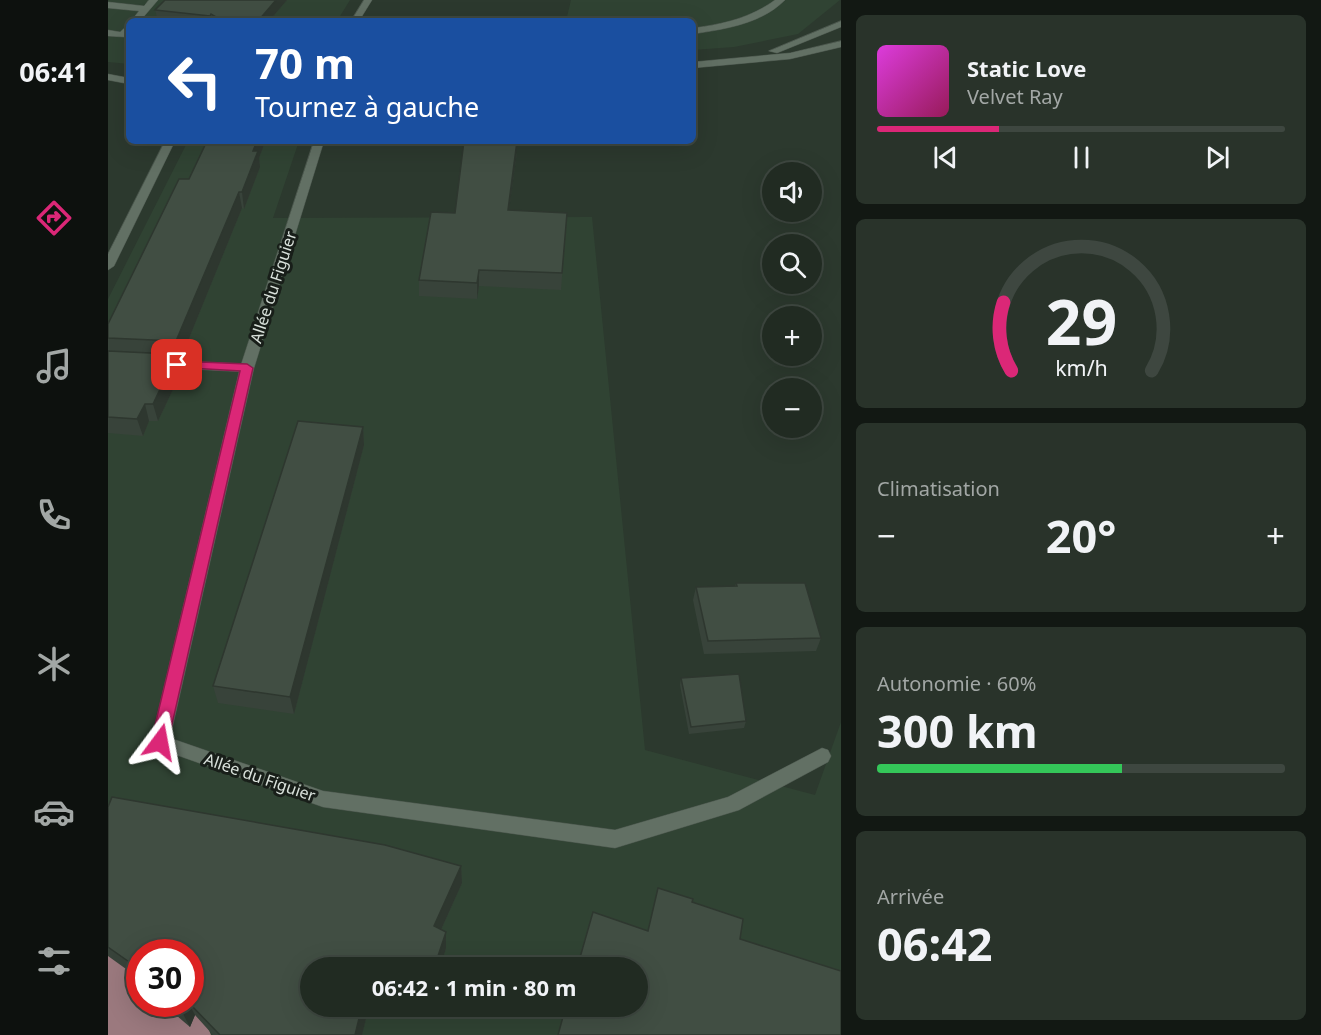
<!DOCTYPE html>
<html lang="fr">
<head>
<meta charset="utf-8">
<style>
  :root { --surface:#212b22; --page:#29332a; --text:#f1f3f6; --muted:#a2a7a5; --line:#3e4740; --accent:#db2777 }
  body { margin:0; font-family:"Noto Sans",sans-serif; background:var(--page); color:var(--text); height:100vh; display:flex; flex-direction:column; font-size:22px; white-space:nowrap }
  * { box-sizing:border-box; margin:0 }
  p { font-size:20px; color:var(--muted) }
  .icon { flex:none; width:33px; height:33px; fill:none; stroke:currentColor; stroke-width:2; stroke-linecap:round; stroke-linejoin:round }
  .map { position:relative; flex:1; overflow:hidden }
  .sheet { display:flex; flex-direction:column; gap:15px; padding:15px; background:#121813; width:480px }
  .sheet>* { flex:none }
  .banner { position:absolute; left:18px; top:18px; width:570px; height:126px; border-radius:9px; box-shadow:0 6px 24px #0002,0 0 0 2px var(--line); background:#1a4fa0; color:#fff; overflow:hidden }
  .tools { position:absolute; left:654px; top:162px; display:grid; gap:12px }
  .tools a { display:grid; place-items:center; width:60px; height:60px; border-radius:50%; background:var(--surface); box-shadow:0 6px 24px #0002,0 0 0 2px var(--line); font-size:30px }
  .speed { position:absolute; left:18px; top:939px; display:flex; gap:12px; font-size:30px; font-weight:700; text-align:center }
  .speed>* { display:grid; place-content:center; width:78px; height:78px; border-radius:50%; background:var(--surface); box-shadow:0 6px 24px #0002,0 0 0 2px var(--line); line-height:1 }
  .speed .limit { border:9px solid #d22; background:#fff; color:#111 }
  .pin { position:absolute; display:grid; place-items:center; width:51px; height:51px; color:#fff; margin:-26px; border-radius:12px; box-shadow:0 3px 9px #0006 }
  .me { position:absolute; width:66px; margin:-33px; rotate:13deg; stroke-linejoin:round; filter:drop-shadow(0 0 4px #0008) }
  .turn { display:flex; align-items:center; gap:21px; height:126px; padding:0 30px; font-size:27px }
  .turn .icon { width:78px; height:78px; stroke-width:2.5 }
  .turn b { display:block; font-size:42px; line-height:51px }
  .big { font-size:45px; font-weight:700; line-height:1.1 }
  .sheet .card { flex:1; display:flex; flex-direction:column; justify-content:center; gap:9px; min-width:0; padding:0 21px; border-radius:9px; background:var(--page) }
  .sheet .dial { align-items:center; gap:0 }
  .dial svg { height:156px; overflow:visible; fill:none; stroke:var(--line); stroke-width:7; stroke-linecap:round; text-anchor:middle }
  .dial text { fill:var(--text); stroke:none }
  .song { display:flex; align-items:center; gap:18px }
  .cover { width:72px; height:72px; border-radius:9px; background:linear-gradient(135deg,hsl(300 70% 55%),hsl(330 70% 35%)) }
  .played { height:6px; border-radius:3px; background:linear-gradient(90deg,var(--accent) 30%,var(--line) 30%) }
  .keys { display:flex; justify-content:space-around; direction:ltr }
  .heat { display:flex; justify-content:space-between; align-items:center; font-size:33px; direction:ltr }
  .charge { height:9px; border-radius:4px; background:linear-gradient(90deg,#34c759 60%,var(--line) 0) }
  .trip { position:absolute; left:192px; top:957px; width:348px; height:60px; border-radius:30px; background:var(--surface); box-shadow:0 6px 24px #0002,0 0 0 2px var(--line); font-weight:700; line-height:60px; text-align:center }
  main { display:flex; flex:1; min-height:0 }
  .dock { display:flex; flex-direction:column; width:108px; justify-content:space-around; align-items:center; background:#0d110e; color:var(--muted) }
  .dock .icon { width:42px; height:42px }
  .dock .selected { color:var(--accent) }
  .dock b { font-size:27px; color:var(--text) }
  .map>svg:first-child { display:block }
  .built { fill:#304333; fill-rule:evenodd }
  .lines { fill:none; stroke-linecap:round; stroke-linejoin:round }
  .river { fill:#9b797e; fill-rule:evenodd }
  .service-casing { stroke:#4b564d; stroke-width:1 }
  .minor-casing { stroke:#4b564d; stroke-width:1 }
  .secondary-casing { stroke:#4b564d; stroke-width:1 }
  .service { fill:#627064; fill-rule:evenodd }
  .minor { fill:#627064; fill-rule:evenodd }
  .secondary { fill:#627064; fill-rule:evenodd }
  .wall { fill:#38433a }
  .shaded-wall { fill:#2e372f }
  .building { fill:#414e43; stroke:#2e372f; stroke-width:1.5 }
  .route { fill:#db2777; stroke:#8e194d; stroke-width:1.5 }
  .labels { text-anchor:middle; stroke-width:6; stroke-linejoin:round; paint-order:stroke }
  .street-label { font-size:16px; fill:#d9e1db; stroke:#181e19 }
</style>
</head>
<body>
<main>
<nav class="dock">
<b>06:41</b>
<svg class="icon selected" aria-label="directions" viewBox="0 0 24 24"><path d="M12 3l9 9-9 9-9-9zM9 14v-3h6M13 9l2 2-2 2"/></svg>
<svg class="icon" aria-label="music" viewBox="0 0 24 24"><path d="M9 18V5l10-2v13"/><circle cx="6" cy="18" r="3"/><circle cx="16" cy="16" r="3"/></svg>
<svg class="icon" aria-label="phone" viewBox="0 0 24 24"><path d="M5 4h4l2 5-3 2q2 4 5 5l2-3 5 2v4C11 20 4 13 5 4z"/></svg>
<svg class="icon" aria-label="climate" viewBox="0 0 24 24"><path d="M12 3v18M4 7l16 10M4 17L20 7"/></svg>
<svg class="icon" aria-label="car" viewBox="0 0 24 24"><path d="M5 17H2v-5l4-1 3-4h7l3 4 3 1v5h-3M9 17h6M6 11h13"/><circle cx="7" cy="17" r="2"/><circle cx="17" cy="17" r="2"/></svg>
<svg class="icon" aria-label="filters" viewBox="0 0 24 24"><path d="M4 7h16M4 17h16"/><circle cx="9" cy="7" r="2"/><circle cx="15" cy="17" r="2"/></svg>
</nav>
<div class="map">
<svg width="733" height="1035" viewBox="0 0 733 1035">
  <rect width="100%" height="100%" fill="#2c392e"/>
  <path class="built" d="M0,0H242L229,21H21V64L0,62Z
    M463,0H732L690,34L626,47L585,50V21H458Z
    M80,141H191L165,218L484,217L537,750L707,795L733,722V1035H66L37,1004H82V952H32L31,998L0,964V299ZM202,968H530V1006H202Z"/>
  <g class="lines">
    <path class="river" d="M0,946L32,959V1004H82V992L86,994L103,1035H0Z"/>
    <g class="service-casing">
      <path id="service" d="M41,0H50L32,21H23L31,11L0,8V2L36,6Z
        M256,0H264L251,21H243Z
        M667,0H677C653,24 617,29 585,34V28C616,24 642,18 667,0Z
        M21,24V32L17,37L0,36V30L12,32Z
        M48,360L139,364L146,368L139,372L43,367L41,364Z"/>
    </g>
    <g class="minor-casing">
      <path id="minor" d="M57,141H67L6,266L0,270V254Z
        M206,141H216L146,368L62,738L215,791L507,830L620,797L714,748L720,750L723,756L720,762L631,810L507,848L215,807L46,747L43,742L132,368Z"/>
    </g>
    <g class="secondary-casing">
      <path id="secondary" d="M733,21V27L669,53L661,51Z
        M733,41V47L682,59L585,68V62L682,53Z
        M0,74L21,78V84L0,80Z"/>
    </g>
    <use href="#service" class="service"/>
    <use href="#minor" class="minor"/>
    <use href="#secondary" class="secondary"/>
  </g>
  <path class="wall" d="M179,0L161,21H50L47,10Z
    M157,142L151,158L152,167L136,209L134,208L73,358H64L68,371L66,375L68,383L50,421H41L35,436L0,433V324L81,179Z
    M409,152L401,210L459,213L453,290L371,286L369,299L311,296V280Z
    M255,427L256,445L186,714L110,703L105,686Z
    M628,583L713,638L708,651L596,654L585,600L588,587L627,586Z
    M573,678L638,721L636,728L581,734L572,685Z
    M0,807L353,866L354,883L333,930L338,932V948L332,968H202V1006H261L254,1035H105L87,1015L82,1027L55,1004H82L32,952V984L25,974L0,956Z
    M276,1006H319L315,1019Z"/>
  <path class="shaded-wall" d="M168,0H179L161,21H150Z
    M149,141H157V142L151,158L152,167L136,209L134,192L145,151Z
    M409,141V152L399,226L400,210Z
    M131,192L134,208L73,358L68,341Z
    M371,270V286L369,299V283Z
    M63,354L68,371L66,375L68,383L50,421L45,404L58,366Z
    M37,404L41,421L35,436L29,419Z
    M255,427L256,445L186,714L182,697Z
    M353,866L354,883L327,943L326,926Z
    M338,932V948L332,968H326Z
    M78,1004H81L87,1015L82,1027L74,1012Z
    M254,1006H261L254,1035H247Z
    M314,1006H319L315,1019Z"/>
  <path class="building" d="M57,0H168L150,21H140L108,17L103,14L102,16L47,10Z
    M99,141H149L145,151H150L134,192H131L68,341L0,338V324L71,179H81Z
    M356,141H409L400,210L459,213L454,273L371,270L369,283L311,280L323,212L347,213Z
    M0,351L63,354L58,366H63L45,404H37L29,419L0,417Z
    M190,421L255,427L182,697L105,686Z
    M628,583H697L713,638L600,641L588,587L629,586Z
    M631,674L638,721L583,727L573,678Z
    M4,797L277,845L353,866L326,926L338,932L326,968H202V1006H254L247,1035H112L82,1004V952H32V976L22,968L24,964L0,947V807Z
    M550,888L585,899L584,902L635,919L632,939L733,971V1035H450L458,1006H530V968H469L485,912L540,931Z
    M64,1004H78L74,1012Z"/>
  <path class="route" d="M69,361L139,364L145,368L60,742L57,747L52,749L46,747L43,742L132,371L65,367L63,365Z"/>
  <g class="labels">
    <g class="street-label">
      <text transform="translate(165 287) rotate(-72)" y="6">Allée du Figuier</text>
      <text transform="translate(152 777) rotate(19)" y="6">Allée du Figuier</text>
    </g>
  </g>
</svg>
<div class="tools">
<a><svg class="icon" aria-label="sound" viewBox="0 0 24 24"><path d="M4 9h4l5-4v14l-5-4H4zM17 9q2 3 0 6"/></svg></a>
<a><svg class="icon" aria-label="search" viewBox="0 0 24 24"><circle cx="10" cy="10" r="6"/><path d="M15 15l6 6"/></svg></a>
<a>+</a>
<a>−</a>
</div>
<div class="speed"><div class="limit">30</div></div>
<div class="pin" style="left:69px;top:365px;background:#d93025"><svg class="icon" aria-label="arrive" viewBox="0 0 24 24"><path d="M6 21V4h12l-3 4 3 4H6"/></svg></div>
<svg class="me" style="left:52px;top:742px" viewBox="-20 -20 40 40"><path d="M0-17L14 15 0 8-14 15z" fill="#db2777" stroke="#fff" stroke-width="4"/></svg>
<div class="trip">06:42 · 1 min · 80 m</div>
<div class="banner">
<div class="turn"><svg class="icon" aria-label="left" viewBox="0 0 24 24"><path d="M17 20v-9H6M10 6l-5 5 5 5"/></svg><div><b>70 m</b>Tournez à gauche</div></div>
</div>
</div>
<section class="sheet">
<div class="card">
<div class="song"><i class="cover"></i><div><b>Static Love</b><p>Velvet Ray</p></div></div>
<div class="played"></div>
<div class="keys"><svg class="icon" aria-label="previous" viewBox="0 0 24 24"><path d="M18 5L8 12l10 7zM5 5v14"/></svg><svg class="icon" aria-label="pause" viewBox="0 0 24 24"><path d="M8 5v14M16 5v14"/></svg><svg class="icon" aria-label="next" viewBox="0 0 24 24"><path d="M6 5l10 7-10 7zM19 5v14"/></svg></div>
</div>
<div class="card dial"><svg viewBox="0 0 100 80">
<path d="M14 69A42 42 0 1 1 86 69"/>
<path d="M14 69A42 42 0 0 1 10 34" stroke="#db2777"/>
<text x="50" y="56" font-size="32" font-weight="700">29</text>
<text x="50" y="72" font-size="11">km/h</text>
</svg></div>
<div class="card"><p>Climatisation</p>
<div class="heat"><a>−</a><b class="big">20°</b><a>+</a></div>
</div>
<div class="card"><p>Autonomie · 60%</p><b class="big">300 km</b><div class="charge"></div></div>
<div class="card"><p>Arrivée</p><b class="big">06:42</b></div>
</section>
</main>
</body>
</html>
